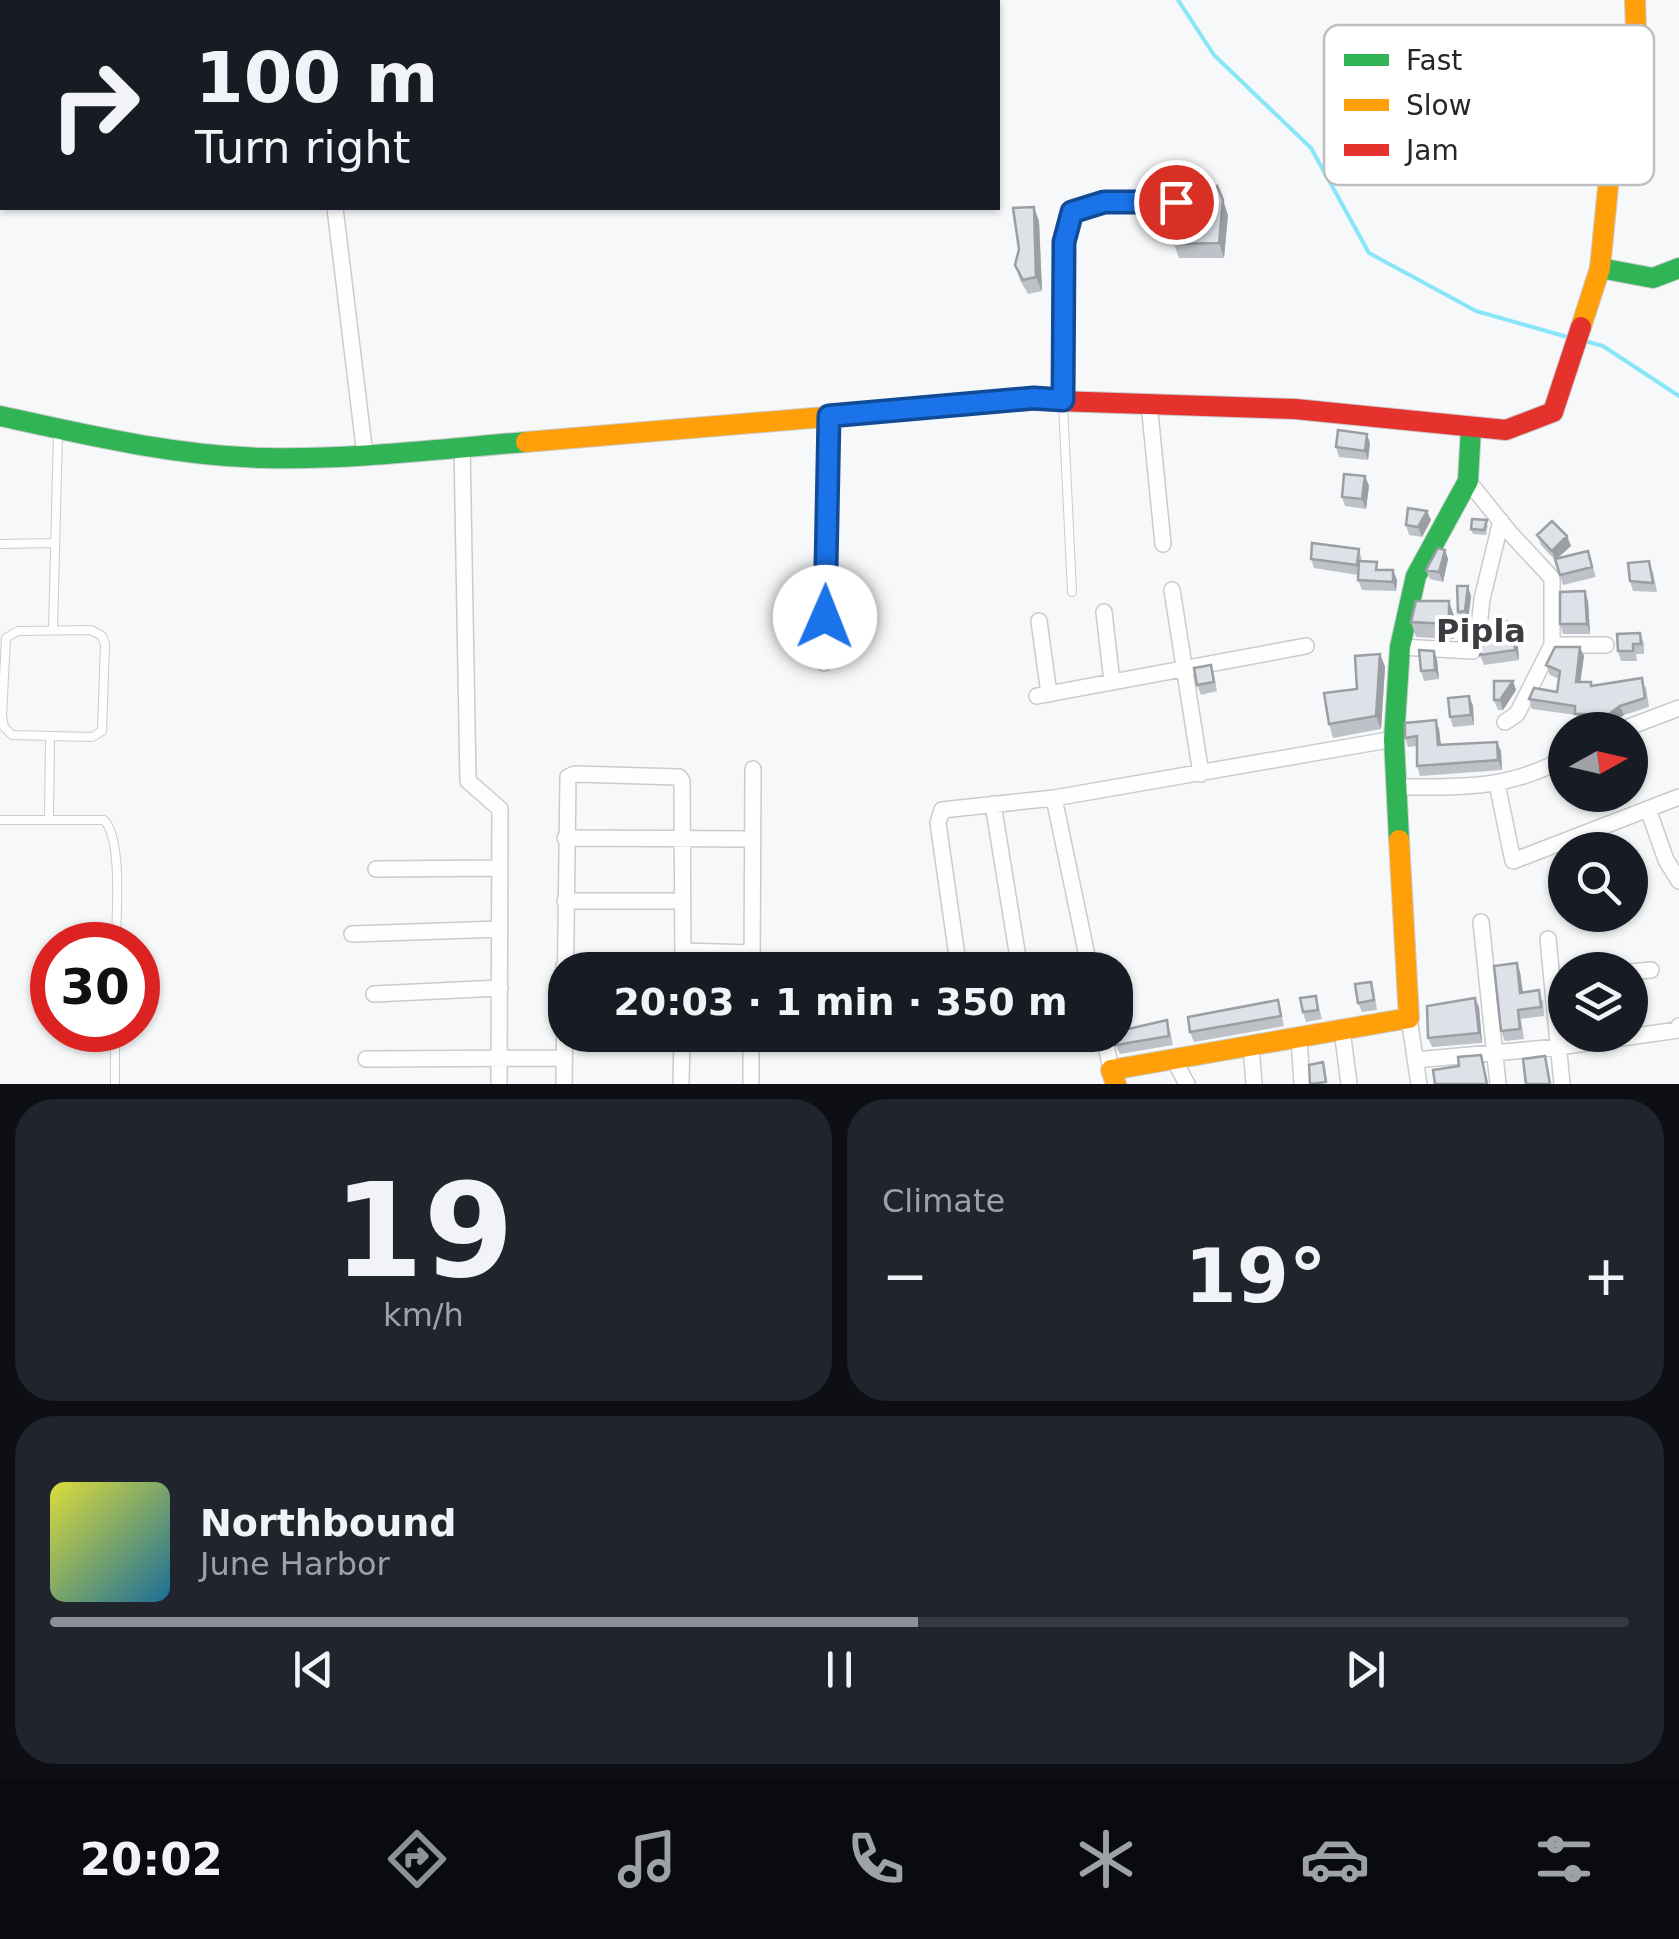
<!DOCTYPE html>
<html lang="en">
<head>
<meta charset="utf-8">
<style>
  :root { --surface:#171b24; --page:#20242c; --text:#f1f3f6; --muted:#9ea1a6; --line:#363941; --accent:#8c9099 }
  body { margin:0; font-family:"DejaVu Sans",sans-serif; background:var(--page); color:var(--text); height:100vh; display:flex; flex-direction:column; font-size:38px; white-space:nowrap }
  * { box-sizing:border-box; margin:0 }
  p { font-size:32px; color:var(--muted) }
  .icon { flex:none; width:55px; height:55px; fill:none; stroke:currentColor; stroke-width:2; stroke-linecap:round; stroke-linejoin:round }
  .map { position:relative; height:1084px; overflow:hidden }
  .drawer { display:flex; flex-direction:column; gap:15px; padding:15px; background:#0d0f14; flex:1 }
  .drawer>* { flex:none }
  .banner { position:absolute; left:0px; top:0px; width:1000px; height:210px; box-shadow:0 2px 8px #0004; background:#171b24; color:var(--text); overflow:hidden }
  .needle { width:65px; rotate:82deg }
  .tools { position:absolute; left:1548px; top:712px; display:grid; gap:20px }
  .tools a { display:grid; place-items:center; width:100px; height:100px; border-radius:50%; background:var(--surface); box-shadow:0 2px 8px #0004; font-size:50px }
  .speed { position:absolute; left:30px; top:922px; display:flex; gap:20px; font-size:50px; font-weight:700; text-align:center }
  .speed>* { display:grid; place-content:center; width:130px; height:130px; border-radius:50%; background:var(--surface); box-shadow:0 2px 8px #0004; line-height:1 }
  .speed .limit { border:15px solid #d22; background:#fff; color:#111 }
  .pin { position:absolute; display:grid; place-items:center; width:85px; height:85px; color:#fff; margin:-42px; border:5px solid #fff; border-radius:50%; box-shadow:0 2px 10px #0007 }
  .me { position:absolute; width:110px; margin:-55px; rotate:1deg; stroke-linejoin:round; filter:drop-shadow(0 0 8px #0008) }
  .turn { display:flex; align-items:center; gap:35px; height:210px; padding:0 30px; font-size:45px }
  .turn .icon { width:130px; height:130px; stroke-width:2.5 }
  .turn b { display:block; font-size:70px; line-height:85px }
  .big { font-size:75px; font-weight:600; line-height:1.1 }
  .drawer .widget { flex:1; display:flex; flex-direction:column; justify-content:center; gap:15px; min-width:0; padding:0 35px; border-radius:40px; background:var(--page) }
  .drawer .dial { align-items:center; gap:0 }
  .dial b { font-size:130px; line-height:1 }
  .song { display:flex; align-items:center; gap:30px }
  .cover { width:120px; height:120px; border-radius:15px; background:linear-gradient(135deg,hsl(60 70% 55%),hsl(200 70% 35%)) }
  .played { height:10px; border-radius:5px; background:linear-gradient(90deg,var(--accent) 55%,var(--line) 55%) }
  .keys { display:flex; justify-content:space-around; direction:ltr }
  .heat { display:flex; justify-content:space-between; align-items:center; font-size:55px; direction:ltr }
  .drawer .tiles { flex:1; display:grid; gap:15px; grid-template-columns:1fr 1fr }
  .widget:last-child { grid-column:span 2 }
  .trip { position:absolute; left:548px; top:952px; width:585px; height:100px; border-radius:40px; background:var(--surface); box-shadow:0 2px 8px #0004; font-weight:600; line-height:100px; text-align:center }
  .tab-bar { display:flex; height:160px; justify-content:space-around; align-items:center; background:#090b0e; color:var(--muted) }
  .tab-bar .icon { width:70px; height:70px }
  .tab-bar .on { color:var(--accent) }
  .tab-bar b { font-size:45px; color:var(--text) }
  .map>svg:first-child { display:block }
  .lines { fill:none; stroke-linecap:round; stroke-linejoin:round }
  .stream { stroke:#88e6f8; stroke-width:4 }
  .lane-casing { stroke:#cbcbcd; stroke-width:10 }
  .street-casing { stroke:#cbcbcd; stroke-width:18 }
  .fast-casing { stroke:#cbcbcd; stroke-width:22 }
  .slow-casing { stroke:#cbcbcd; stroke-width:22 }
  .jam-casing { stroke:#cbcbcd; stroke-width:22 }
  .lane { stroke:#fefefe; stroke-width:8 }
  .street { stroke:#fefefe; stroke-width:15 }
  .fast { stroke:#30b455; stroke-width:20 }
  .slow { stroke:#ff9f0a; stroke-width:20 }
  .jam { stroke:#e5322d; stroke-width:20 }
  .wall { fill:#bec2c8 }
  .shaded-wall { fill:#9b9ea2 }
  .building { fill:#dde1e8; stroke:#9b9ea2; stroke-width:2.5 }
  .route-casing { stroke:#114b97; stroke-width:25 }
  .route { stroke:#1a73e8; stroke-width:18 }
  .labels { text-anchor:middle; stroke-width:8; stroke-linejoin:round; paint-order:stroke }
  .quarter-label { font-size:32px; font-weight:bold; fill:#3b3d40; stroke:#fff }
  .key { fill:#fff; stroke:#bebebe; stroke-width:2.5 }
  .key-label { font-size:28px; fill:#262628 }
</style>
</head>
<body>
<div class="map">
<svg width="1679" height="1084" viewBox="0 0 1679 1084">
  <rect width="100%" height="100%" fill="#f6f8fa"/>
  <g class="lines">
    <path class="stream" d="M1178,0L1214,55L1311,148L1369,253L1476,311L1571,338
      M1585,341L1603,346L1679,396"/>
    <g class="lane-casing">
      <path id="lane" d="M1063,404L1072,592
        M0,544L54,543
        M53,630L58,433
        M91,630L102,636L105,644L102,731L92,737L12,735L4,727L2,716L6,638L18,631Z
        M0,820H104C123,840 116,916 116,945
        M49,820L50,737
        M115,1084V1030"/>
    </g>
    <g class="street-casing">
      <path id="street" d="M303,0V2
        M573,2L577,0
        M335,208L365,455
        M1063,400L1064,243L1072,212L1104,202L1176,203
        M1149,403L1163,544
        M462,446L468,781L500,809L499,1084
        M1468,481L1510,533L1552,578V645H1606
        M1172,590L1201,774
        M1104,612L1112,682
        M1039,621L1049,694
        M1400,647L1473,651L1477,646L1482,599L1501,521
        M824,663L829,416
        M1037,696L1306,646
        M1505,722L1517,714L1552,645
        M1621,730L1679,708
        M1497,784L1513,861L1679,797
        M1396,787C1460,787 1508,790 1565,758
        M993,804L1020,970
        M1648,809L1666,860L1679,881
        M565,838L753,839
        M376,869L500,868
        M565,901H683
        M1481,922L1498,1084
        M352,934L500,929
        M1548,939L1562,1084
        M683,951L752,953
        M564,966L683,965
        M752,970L753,769
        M959,970L938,823L942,810L1054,798
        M1069,970L1090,967
        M1090,970L1054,798L1394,739
        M1630,972L1651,970
        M374,994L500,988
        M1409,1018L1419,1084
        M1342,1030L1349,1084
        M1104,1035L1111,1070
        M1299,1037L1302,1084
        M1251,1046L1254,1084
        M366,1059L564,1058
        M1174,1060L1187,1084
        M1415,1060L1558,1047L1678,1030L1679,1026
        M564,1084L568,777L575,774L679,777L682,781L683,970
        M681,1084L682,1035
        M751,1084V1035"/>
    </g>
    <g class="fast-casing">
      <path id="fast" d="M1600,268L1653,278L1679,268
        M0,416C87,435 175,456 265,458C352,460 439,449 526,442
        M1399,840L1394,739L1400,647L1416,576L1468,481L1471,427"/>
    </g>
    <g class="slow-casing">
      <path id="slow" d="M1581,327L1600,268L1610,167L1636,30L1635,0
        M526,442L1027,400
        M1116,1084L1111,1070L1409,1018L1399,840"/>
    </g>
    <g class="jam-casing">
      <path id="jam" d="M1027,400L1295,409L1506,430L1553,412L1581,327"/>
    </g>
    <use href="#lane" class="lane"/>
    <use href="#street" class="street"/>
    <use href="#fast" class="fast"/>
    <use href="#slow" class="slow"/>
    <use href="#jam" class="jam"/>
  </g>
  <path class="wall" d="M1228,215L1224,258H1179L1174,244Z
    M1039,221L1042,291L1028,294L1020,280L1015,265Z
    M1370,443L1368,460L1339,457L1336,447Z
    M1365,476L1369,486L1366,509L1345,506L1342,497Z
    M1427,511L1431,520L1422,537L1409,535L1406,525Z
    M1488,525L1486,535L1473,534L1471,529Z
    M1537,535L1567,536L1571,546L1558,558L1588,551L1596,577L1563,585L1555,560L1541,545Z
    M1359,549L1362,561L1380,570H1393L1397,580L1396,591L1362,590L1358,580V575L1314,568L1311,559Z
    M1445,550L1448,559L1443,582L1430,579L1426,570Z
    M1653,571L1657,592L1633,591L1630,581Z
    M1471,596L1468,621H1461L1458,612Z
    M1588,601L1590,634H1563L1560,624Z
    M1454,616V639L1416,637L1411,622Z
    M1514,624L1517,634L1519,660L1484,665L1480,655L1498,633Z
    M1640,633L1644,643V654H1636L1637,661H1621L1618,651Z
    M1434,651L1437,660L1439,679L1424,681L1421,671Z
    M1380,654L1385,667L1381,729L1333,738L1329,724L1357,689Z
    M1584,656L1580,682L1592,685L1646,687L1649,707L1624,715L1612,723L1579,724L1576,715L1532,709L1529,699L1557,692L1559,679L1550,675L1546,665Z
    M1214,675L1217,691L1201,695L1197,685Z
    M1513,681L1516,690L1503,710H1498L1494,700Z
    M1469,696L1473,706L1474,725L1453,727L1450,717Z
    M1439,729L1441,745L1501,751L1502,770L1420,776L1417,766V746L1408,747L1405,738Z
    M1517,963L1520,972L1523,992L1543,1000L1544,1016L1521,1019L1524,1039L1505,1041L1501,1031Z
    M1374,991L1377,1010L1362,1012L1358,1003Z
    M1316,996L1322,1019L1306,1022L1303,1012Z
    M1278,1000L1284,1026L1194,1042L1190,1032Z
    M1479,1007L1482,1043L1432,1047L1428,1038Z
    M1170,1030L1173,1045L1120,1054L1116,1045Z"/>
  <path class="shaded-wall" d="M1223,200L1228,215L1224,258L1219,243Z
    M1034,207L1039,221L1042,291L1036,277Z
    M1367,434L1370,443L1368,460L1365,451Z
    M1365,476L1369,486L1366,509L1362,499Z
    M1427,511L1431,520L1422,537L1418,527Z
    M1567,536L1571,546L1555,560L1552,551Z
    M1445,550L1448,559L1443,582L1439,572Z
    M1393,570L1397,580L1396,591L1393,582Z
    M1468,586L1471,596L1468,621L1465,611Z
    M1585,591L1588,601L1590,634L1587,624Z
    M1449,601L1454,616V639L1449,624Z
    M1514,624L1517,634L1519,660L1515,650Z
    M1580,647L1584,656L1579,692L1576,682Z
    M1434,651L1437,660L1439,679L1435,670Z
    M1380,654L1385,667L1381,729L1376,716Z
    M1513,681L1516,690L1503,710L1500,700Z
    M1469,696L1473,706L1474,725L1471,715Z
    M1620,706L1624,715L1612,723L1609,714Z
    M1436,720L1439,729L1442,755L1438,745Z
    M1497,742L1501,751L1502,770L1498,760Z
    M1517,963L1520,972L1524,1002L1520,993Z
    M1475,998L1479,1007L1482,1043L1479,1033Z"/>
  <path class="building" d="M1185,185L1212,191L1217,186L1223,200L1219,243L1174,244V199Z
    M1034,207L1036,277L1023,280L1015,265L1019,249L1013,208Z
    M1338,430L1367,434L1365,451L1336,447Z
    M1344,474L1365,476L1362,499L1342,497Z
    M1408,508L1427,511L1418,527L1406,525Z
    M1472,519L1487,520L1484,530L1471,529Z
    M1552,521L1567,536L1552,551L1537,535Z
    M1312,543L1359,549L1357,565L1311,559Z
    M1438,548L1445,550L1439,572L1426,570Z
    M1588,551L1592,567L1560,575L1555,559Z
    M1359,561L1377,562L1376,570H1393V582L1358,580Z
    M1649,561L1653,583L1630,581L1628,563Z
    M1457,586H1468L1465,611L1458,612Z
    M1585,591L1587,624H1560V592Z
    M1416,601H1449V624L1411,622Z
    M1497,618L1514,624L1515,650L1480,655L1485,633H1498Z
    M1640,633L1641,644H1633V651H1618L1617,634Z
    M1555,647H1580L1576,682H1591V686L1642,678L1645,698L1620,706L1609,714H1575V706L1529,699L1534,688L1557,692L1560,671L1546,665Z
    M1419,650L1434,651L1435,670L1421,671Z
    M1380,654L1376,716L1329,724L1324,693L1357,689L1355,656Z
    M1211,665L1214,682L1197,685L1194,668Z
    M1494,681H1513L1500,700H1494Z
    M1469,696L1471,715L1450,717L1448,698Z
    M1436,720L1438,745L1497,742L1498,760L1417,766V736L1405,738V723Z
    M1517,963L1520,993L1539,990L1541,1007L1518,1010L1520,1029L1501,1031L1494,966Z
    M1371,982L1374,1000L1358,1003L1355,984Z
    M1316,996L1318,1010L1303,1012L1300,998Z
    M1475,998L1479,1033L1428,1038L1427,1006Z
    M1278,1000L1281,1016L1190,1032L1188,1017Z
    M1167,1020L1169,1036L1116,1045L1115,1032Z
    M1481,1055L1487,1084H1435L1433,1070L1459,1066L1458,1057Z
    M1545,1056L1550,1084H1526L1523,1059Z
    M1323,1062L1326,1082L1310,1084L1309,1065Z"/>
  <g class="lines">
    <g class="route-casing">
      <path id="route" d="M825,617L829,416L1034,398L1063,400L1064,242L1072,212L1104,202H1176"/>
    </g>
    <use href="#route" class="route"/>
  </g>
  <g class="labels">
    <g class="quarter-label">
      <text x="1481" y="642">Pipla</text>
    </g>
  </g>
  <rect x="1324" y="25" width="330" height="160" rx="15" class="key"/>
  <rect x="1344" y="54" width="45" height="12" fill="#30b455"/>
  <rect x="1344" y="99" width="45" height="12" fill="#ff9f0a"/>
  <rect x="1344" y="144" width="45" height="12" fill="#e5322d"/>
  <g class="key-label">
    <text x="1406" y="70">Fast</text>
    <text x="1406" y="115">Slow</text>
    <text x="1406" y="160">Jam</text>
  </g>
</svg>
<div class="tools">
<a><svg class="needle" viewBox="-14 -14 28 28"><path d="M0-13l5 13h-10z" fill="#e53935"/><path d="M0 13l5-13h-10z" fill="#9ea1a6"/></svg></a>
<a><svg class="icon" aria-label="search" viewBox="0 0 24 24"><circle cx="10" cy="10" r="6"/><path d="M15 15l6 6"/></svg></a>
<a><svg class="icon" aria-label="layers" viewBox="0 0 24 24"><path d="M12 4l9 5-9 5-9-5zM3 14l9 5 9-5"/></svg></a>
</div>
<div class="speed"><div class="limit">30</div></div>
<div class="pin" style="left:1176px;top:202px;background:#d93025"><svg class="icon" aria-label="arrive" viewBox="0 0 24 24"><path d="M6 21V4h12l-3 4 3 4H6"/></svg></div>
<svg class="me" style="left:825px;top:617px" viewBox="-20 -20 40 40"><circle r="19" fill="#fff"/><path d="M0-13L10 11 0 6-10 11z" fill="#1a73e8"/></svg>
<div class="trip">20:03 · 1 min · 350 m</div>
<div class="banner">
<div class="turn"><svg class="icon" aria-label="right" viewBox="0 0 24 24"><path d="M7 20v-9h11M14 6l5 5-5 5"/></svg><div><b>100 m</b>Turn right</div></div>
</div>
</div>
<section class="drawer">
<div class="tiles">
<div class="widget dial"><b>19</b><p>km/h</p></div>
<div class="widget"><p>Climate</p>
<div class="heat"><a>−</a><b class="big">19°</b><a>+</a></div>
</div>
<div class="widget">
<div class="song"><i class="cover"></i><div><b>Northbound</b><p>June Harbor</p></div></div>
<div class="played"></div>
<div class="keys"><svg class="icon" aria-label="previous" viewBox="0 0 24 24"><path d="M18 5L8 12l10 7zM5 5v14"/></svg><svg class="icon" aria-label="pause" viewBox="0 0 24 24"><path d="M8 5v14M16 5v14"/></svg><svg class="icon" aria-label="next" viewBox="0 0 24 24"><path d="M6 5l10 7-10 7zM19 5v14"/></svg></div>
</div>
</div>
</section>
<nav class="tab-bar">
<b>20:02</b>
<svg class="icon on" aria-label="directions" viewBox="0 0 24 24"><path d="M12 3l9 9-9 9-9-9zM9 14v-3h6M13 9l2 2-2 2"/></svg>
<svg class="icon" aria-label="music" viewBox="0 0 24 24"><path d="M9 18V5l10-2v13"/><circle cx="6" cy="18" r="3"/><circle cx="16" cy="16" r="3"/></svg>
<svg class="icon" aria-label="phone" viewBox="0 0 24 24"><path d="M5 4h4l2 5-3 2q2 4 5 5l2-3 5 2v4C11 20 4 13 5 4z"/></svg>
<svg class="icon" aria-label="climate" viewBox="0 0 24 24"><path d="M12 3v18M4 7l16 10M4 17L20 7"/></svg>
<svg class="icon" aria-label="car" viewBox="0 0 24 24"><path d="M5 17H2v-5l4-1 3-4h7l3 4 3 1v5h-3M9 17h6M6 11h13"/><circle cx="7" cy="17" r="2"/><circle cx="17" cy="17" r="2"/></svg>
<svg class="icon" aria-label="filters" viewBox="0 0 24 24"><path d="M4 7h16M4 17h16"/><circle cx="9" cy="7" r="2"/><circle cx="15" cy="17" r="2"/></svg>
</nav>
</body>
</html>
